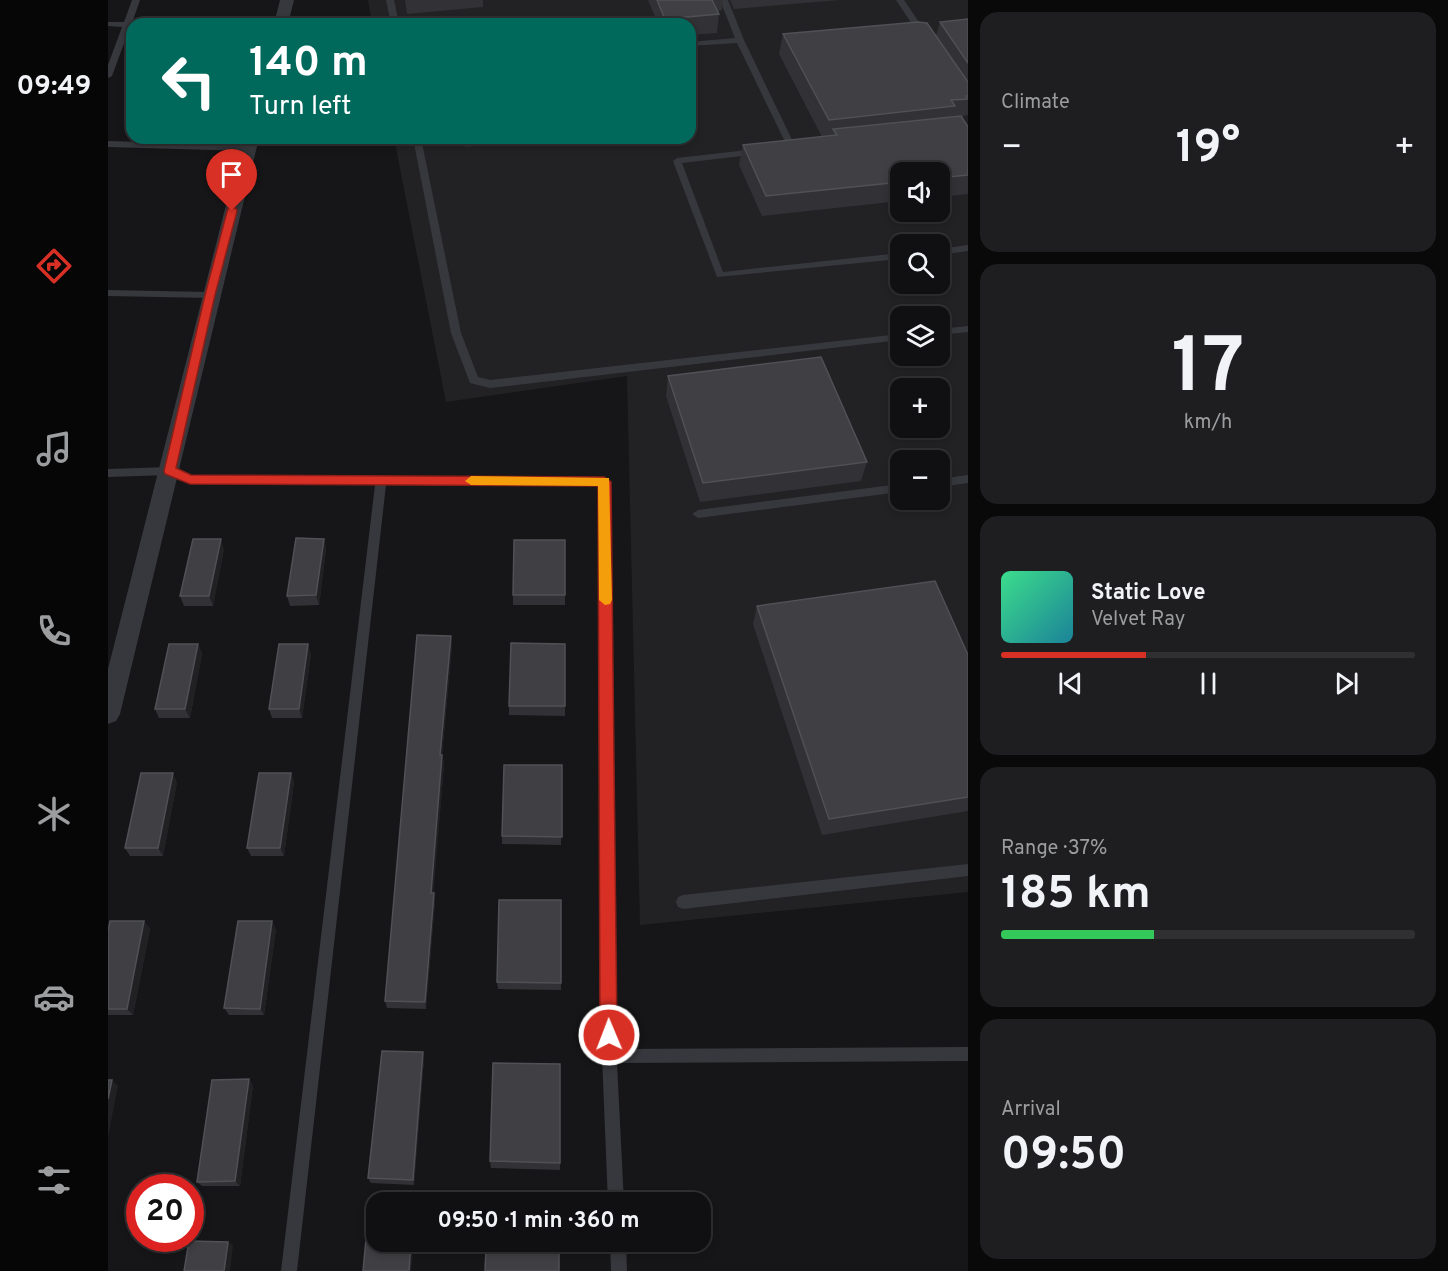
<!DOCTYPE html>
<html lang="en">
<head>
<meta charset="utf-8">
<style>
  :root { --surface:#101012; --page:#1e1e20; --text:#f1f3f6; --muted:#9c9d9f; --line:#303032; --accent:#d93025 }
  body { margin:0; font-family:Overpass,sans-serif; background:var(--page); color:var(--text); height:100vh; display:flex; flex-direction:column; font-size:22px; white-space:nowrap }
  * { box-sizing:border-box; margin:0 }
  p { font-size:20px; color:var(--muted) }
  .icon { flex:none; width:33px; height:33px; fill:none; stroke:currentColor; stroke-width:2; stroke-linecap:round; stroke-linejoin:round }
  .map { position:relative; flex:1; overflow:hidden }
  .panel { display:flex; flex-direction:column; gap:12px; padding:12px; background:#09090a; width:480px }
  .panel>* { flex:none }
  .hud { position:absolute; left:18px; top:18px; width:570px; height:126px; border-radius:18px; box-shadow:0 3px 9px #0003,0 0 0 2px var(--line); background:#00695c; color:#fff; overflow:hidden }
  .fabs { position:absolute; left:782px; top:162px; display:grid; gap:12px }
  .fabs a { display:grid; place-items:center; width:60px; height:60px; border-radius:12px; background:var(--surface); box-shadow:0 3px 9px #0003,0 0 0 2px var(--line); font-size:30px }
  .speed { position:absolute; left:18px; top:1174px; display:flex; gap:12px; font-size:30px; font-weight:700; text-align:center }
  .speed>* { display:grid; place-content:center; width:78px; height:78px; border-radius:50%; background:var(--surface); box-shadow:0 3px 9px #0003,0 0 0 2px var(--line); line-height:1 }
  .speed .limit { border:9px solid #d22; background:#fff; color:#111 }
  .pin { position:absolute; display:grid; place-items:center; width:51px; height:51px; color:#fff; margin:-62px -26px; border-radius:50% 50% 50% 0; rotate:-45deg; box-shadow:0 0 6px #0007 }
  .pin .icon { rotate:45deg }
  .me { position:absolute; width:66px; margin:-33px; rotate:359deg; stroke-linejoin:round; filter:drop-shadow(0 0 4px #0008) }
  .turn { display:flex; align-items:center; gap:21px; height:126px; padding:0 24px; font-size:27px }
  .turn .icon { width:78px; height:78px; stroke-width:2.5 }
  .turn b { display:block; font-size:42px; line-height:51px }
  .big { font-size:45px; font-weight:700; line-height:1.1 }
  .panel .widget { flex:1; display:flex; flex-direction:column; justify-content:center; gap:9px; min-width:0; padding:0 21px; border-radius:18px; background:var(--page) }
  .panel .dial { align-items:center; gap:0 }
  .dial b { font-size:78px; line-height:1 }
  .song { display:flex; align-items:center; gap:18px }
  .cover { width:72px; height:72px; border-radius:9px; background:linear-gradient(135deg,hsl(150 70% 55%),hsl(190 70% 35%)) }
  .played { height:6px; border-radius:3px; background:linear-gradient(90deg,var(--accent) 35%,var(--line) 35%) }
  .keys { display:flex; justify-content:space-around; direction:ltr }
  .heat { display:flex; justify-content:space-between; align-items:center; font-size:33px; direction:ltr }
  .charge { height:9px; border-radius:4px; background:linear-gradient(90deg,#34c759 37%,var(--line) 0) }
  .trip { position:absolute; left:258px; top:1192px; width:345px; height:60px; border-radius:18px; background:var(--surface); box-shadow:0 3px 9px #0003,0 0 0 2px var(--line); font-weight:700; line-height:60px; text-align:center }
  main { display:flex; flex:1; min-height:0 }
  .menu { display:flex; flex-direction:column; width:108px; justify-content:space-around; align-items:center; background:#060607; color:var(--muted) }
  .menu .icon { width:42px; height:42px }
  .menu .current { color:var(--accent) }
  .menu b { font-size:27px; color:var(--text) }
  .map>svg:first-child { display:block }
  .built { fill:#222225; fill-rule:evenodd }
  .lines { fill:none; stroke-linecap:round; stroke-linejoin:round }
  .service { fill:#37383d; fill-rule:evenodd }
  .minor { fill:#37383d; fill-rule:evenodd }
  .wall { fill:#323236 }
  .shaded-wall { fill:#212124 }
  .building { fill:#3f3f44; stroke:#4f5156; stroke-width:1.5 }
  .route { fill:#d93025; stroke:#8d1f18; stroke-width:1.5 }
  .slow { fill:#f59e0b }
</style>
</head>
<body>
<main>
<nav class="menu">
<b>09:49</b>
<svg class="icon current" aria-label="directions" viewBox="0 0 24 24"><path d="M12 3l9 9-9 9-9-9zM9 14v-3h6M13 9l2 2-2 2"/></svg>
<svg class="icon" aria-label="music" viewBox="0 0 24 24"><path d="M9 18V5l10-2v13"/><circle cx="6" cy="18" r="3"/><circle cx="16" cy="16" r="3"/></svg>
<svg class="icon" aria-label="phone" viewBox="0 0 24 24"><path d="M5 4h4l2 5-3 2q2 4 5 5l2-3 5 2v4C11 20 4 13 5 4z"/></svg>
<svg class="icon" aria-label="climate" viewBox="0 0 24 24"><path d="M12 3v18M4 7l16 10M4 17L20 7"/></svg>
<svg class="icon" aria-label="car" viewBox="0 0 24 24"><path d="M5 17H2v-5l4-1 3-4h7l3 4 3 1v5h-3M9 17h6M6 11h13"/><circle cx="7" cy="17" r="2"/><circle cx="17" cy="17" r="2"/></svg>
<svg class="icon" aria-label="filters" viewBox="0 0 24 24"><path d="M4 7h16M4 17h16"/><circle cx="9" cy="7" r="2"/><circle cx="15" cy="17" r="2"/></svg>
</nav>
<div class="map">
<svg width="860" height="1271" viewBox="0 0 860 1271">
  <rect width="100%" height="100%" fill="#161618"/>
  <path class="built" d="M260,0H860V892L532,925L519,376L338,402L286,138H582V24H264ZM792,172H831V212H792ZM792,244H831V284H792ZM792,316H831V356H792ZM792,388H831V428H792ZM792,460H831V500H792Z"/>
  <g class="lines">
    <path class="service" d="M24,0H32L24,23L27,24H24V27H22L4,76L0,78V65L14,27L0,26V22H16Z
      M278,0H286L291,24H283Z
      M612,0H620L636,40L688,148L687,150L680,148L629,43L582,46V42L627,38Z
      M788,0H796L819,34L818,36H812Z
      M305,138H313L353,333L370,377L382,380L792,334V340L382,388L362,383L343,333Z
      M0,141L141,145L145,148L141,151L0,147Z
      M648,149L651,150V154L574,163L615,272L792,253V259L609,277L565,161L569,158Z
      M860,245V251L831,255V249Z
      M0,290L102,292L107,295L102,298L0,296Z
      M860,326V332L831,335V329Z
      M62,467L83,476L500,479L501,482L508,1049L860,1047V1061L509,1063L516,1203H500L494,1056L491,486L278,485L189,1271H173L267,485L82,484L61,475L0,477V469Z
      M860,475V483L831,487V479Z
      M792,484V492L590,518L584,514L590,510Z
      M860,864V876L575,909L570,907L568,902L570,897L575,895Z
      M502,1242H518L519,1271H503Z"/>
    <path class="minor" d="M172,0H186L180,24H166Z
      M135,138H151L12,714L8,721L0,724V669Z"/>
  </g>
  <path class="wall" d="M297,0H375V7L299,14Z
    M540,0H615L614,10L610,11L611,14L609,33L582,35V24H550Z
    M622,0H732L626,9Z
    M860,19V115L855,116L854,118L860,127V194L831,197V172H792V201L654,216L631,165L635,145L714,137L671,54L675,34L828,36L832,22Z
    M355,138H411V142L357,147Z
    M560,376L759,462L753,481L592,502L558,396Z
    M216,539L218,549L211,605L182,606L179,596Z
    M457,540V605H405V595Z
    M116,549L105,606H76L72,596Z
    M649,606L860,655V811L714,835L645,624Z
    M90,644L94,654L82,718H51L47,709Z
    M344,646L334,755L336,764L325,893L327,901L318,1009L279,1008L277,1001Z
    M203,654L194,718H164L161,709Z
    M401,706H457V716L401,715Z
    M454,765L453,845L394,844V836Z
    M183,773L186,782L176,856H143L139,848Z
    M69,782L55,856H22L17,848Z
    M36,921L42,929L25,1015H0V931Z
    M168,929L156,1015H121L116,1008Z
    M389,982L453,983V990L390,989Z
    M316,1058L306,1185L263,1183L260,1178Z
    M145,1085L132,1186H94L89,1182Z
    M382,1161L452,1163V1170L383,1168Z"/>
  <path class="shaded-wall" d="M113,539L116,549L105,606L101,596Z
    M216,539L218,549L211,605L208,595Z
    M343,636L344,646L333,764L332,755Z
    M90,644L94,654L82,718L77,709Z
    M200,644L203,654L194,718L191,709Z
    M334,755L336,764L325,901L323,893Z
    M65,773L69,782L55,856L50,848Z
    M183,773L186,782L176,856L172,848Z
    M326,893L327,901L318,1009L317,1002Z
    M36,921L42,929L25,1015L19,1009Z
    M164,921L168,929L156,1015L152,1009Z
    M315,1052L316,1058L306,1185L305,1180Z
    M141,1079L145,1085L132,1186L127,1181Z
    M4,1080L10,1086L0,1137V1099Z
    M120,1242L125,1245L122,1271H116Z
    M303,1242H306L303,1271H301Z"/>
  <path class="building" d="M549,0H604L611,14L557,19Z
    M860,19V63L832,22Z
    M810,22L819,23L860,82V96H858L860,99L843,100L847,106L721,120L675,34Z
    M853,116L860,127V175L831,178V172H792V182L658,196L635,145L729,135L725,129Z
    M713,357L759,462L595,483L560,376Z
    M188,538L216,539L208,595L179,596Z
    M85,539H113L101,596H72Z
    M406,540H457V595H405Z
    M827,581L860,655V797L721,819L649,606Z
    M309,635L343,636L332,755H334L323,893H326L317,1002L277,1001Z
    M403,643L457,644V706H401Z
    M61,644H90L77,709H47Z
    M171,644H200L191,709H161Z
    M396,765H454V837L394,836Z
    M33,773H65L50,848H17Z
    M151,773H183L172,848H139Z
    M391,900H453V983L389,982Z
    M2,921H36L19,1009H0V931Z
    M130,921H164L152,1009L116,1008Z
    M274,1051L315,1052L305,1180L260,1178Z
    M385,1063L452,1064V1163L382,1161Z
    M141,1079L127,1181L89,1182L104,1080Z
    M0,1080H4L0,1099Z
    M259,1229H268V1242H303L301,1271H255Z
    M81,1241L120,1242L116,1271H76Z
    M378,1250H451V1271H377Z"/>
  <path class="route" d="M120,208H128L129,211L107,295L68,468L83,475L496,477L503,482L509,1035L507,1041L501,1044L495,1041L492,1035L490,486L82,484L57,474L56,471L97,295Z"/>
  <path class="slow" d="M363,476L501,478L504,600L502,604L497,605L491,600L490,486L363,485L357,481Z"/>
</svg>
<div class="fabs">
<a><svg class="icon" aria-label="sound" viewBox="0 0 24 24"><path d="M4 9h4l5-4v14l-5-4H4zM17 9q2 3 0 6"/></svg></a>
<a><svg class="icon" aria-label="search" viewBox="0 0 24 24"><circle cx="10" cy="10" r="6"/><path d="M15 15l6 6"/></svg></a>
<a><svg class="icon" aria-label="layers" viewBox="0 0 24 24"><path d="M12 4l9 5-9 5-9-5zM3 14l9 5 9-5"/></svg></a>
<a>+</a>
<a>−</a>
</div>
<div class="speed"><div class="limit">20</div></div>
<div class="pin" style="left:124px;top:211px;background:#d93025"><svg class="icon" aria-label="arrive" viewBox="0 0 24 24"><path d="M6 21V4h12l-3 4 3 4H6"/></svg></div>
<svg class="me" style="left:501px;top:1035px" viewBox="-20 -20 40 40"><circle r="17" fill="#d93025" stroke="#fff" stroke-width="3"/><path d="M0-11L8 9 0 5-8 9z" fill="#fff"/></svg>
<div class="trip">09:50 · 1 min · 360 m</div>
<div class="hud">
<div class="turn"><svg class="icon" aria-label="left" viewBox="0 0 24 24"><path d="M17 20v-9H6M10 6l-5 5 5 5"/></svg><div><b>140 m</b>Turn left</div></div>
</div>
</div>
<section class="panel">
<div class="widget"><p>Climate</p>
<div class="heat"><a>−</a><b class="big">19°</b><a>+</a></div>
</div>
<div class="widget dial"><b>17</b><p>km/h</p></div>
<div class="widget">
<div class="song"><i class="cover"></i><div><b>Static Love</b><p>Velvet Ray</p></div></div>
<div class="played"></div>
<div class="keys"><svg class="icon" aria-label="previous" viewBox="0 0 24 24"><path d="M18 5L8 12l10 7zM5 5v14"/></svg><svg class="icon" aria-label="pause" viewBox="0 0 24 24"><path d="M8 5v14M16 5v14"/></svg><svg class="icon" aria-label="next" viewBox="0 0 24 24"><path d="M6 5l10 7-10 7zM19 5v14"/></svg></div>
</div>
<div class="widget"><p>Range · 37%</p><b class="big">185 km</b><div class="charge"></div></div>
<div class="widget"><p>Arrival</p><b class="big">09:50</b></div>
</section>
</main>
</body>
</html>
